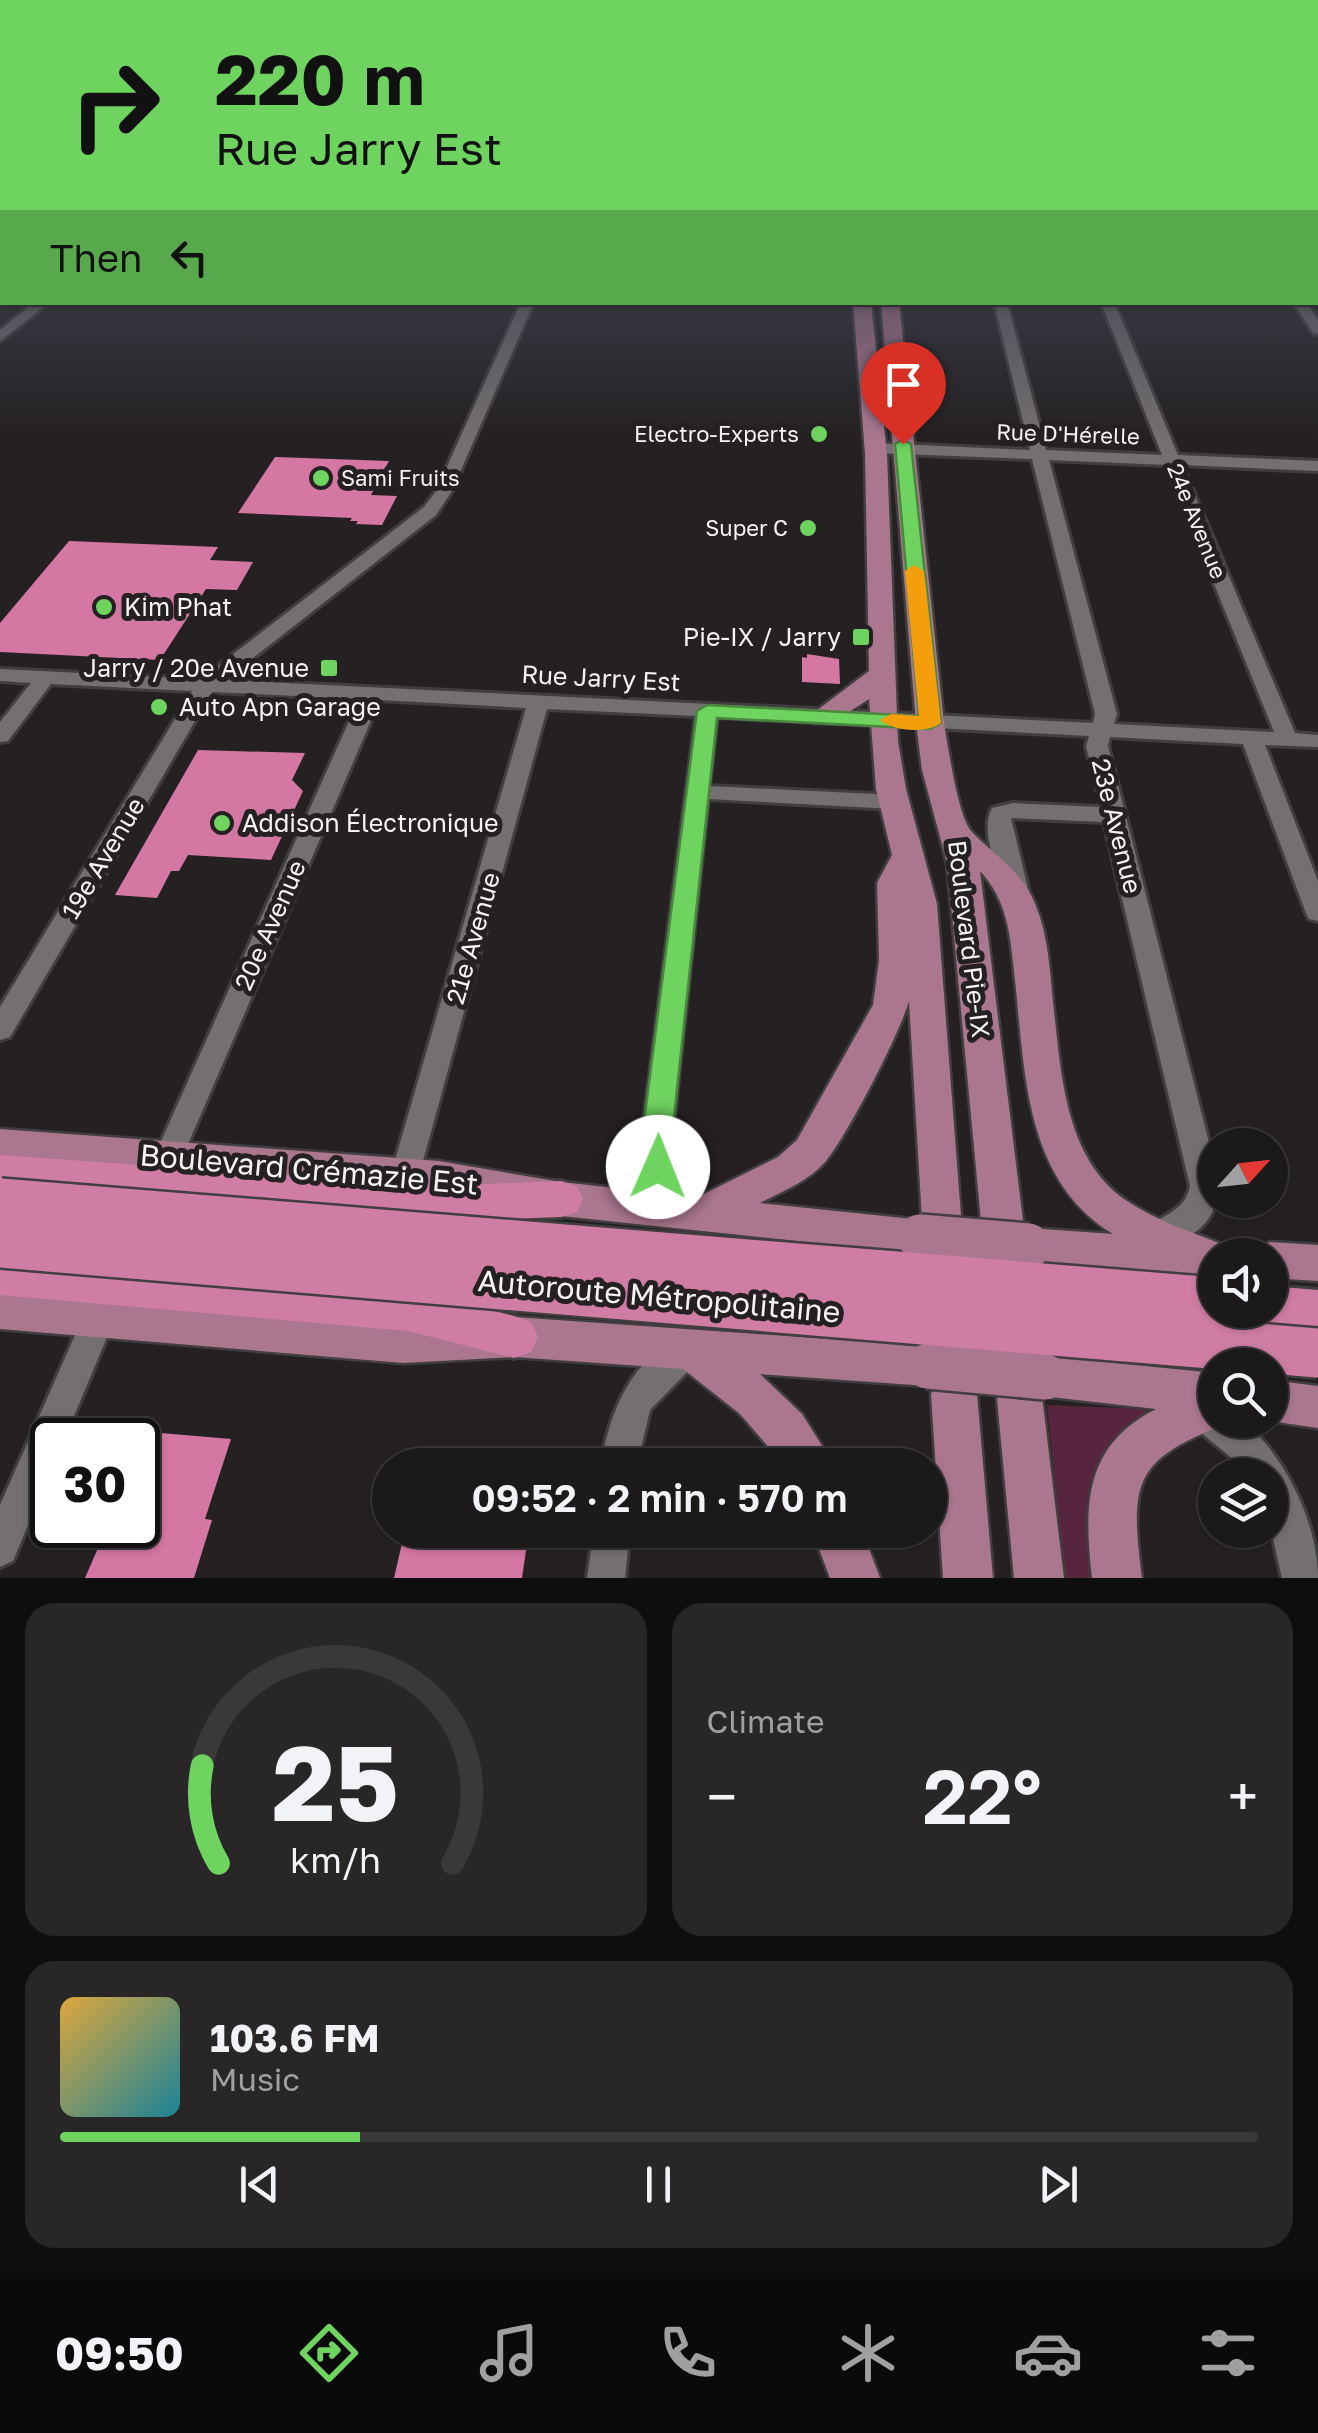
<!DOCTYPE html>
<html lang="en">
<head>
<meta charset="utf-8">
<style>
  :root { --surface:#1c191a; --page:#292627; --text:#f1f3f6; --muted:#a0a0a2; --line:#3a3839; --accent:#6fd35f }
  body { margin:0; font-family:"Golos Text",sans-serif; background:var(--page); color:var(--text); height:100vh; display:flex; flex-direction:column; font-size:38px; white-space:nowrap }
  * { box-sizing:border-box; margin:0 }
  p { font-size:32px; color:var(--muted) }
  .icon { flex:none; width:55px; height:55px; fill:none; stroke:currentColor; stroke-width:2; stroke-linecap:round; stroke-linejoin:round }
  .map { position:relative; height:1578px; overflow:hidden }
  .side { display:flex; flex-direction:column; gap:25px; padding:25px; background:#0f0e0e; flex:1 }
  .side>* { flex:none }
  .top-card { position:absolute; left:0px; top:0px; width:1320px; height:305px; box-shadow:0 2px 8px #0004,0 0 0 2px var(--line); background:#6fd35f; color:#111; overflow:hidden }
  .needle { width:65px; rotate:63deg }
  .controls { position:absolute; left:1198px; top:1128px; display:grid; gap:20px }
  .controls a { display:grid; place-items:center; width:90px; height:90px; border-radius:50%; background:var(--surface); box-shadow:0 2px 8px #0004,0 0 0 2px var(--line); font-size:50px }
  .speed { position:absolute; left:30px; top:1418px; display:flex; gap:20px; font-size:50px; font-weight:700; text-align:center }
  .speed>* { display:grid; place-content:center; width:130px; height:130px; border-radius:50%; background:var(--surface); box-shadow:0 2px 8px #0004,0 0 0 2px var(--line); line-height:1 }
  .speed .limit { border:5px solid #111; border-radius:15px; background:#fff; color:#111 }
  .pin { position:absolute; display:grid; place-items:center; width:85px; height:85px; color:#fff; margin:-102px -42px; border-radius:50% 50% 50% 0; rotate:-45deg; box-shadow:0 0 10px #0007 }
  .pin .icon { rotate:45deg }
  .me { position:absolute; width:110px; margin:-55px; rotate:1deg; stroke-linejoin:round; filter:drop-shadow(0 0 8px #0008) }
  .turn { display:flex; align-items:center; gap:35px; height:210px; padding:0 50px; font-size:45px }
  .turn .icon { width:130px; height:130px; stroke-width:2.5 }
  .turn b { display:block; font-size:70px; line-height:85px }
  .then { display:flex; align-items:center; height:95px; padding:0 50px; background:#0003; gap:20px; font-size:38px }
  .big { font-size:75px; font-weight:600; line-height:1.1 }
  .side .tile { flex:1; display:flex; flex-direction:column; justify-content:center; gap:15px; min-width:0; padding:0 35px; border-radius:30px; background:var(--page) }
  .side .dial { align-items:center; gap:0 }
  .dial svg { height:260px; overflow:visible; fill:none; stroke:var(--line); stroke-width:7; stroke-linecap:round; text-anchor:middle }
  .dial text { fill:var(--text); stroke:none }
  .song { display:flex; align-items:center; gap:30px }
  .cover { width:120px; height:120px; border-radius:15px; background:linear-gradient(135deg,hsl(40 70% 55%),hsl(190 70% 35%)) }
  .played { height:10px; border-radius:5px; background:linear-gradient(90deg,var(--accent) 25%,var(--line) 25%) }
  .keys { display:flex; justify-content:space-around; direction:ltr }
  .heat { display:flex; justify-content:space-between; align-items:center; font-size:55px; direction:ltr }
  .side .tiles { flex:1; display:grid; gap:25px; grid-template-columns:1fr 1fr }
  .tile:last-child { grid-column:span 2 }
  .trip { position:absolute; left:372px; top:1448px; width:575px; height:100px; border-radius:50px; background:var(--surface); box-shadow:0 2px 8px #0004,0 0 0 2px var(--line); font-weight:600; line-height:100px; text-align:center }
  .tab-bar { display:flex; height:160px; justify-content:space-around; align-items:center; background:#0b0a0a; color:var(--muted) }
  .tab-bar .icon { width:70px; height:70px }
  .tab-bar .active { color:var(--accent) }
  .tab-bar b { font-size:45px; color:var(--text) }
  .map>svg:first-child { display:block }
  .green { fill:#58253e }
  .building { fill:#d477a3 }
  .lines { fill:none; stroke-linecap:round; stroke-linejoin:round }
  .minor-casing { stroke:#413e3f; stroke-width:6 }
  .major-casing { stroke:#413e3f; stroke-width:5 }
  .highway-casing { stroke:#413e3f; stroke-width:6 }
  .minor { fill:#746f71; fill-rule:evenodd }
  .major { fill:#ab778f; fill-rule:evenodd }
  .highway { fill:#cf7da3; fill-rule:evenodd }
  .major-bridge-casing { stroke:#413e3f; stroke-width:50; stroke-linecap:butt }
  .highway-bridge-casing { stroke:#413e3f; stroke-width:54; stroke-linecap:butt }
  .major-bridge { stroke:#ab778f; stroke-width:45 }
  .highway-bridge { stroke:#cf7da3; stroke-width:49 }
  .route { fill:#6fd35f; stroke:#48893e; stroke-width:2.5 }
  .slow { fill:#f59e0b }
  .poi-dot { fill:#6fd35f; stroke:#252123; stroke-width:4 }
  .labels { text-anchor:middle; stroke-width:10; stroke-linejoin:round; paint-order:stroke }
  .far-poi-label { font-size:22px; fill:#f6f3f4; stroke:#252123; text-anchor:end }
  .far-street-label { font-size:22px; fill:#f6f3f4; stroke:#252123 }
  .poi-label { font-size:25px; fill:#f6f3f4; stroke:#252123; text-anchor:start }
  .street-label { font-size:25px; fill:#f6f3f4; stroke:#252123 }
  .near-street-label { font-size:30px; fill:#f6f3f4; stroke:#252123 }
</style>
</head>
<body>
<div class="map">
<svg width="1318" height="1578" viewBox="0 0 1318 1578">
  <rect width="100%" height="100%" fill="#252123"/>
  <path class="green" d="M1047,1405L1145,1409L1146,1415L1132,1424L1102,1578H1065Z"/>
  <path class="building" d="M275,457L389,461L371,495L397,496L382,525L356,524L358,521H350L352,518L238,513Z
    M69,541L218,547L210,560L253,562L237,590L206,589L160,660L0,652V623Z
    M807,654L839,659L840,684L802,682V657L807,658Z
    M198,750L305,753L292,780L303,791L271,860L188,855L179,871H171L157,898L115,895Z
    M149,1432L231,1439L205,1519L212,1520L194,1578H85L108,1525H138V1458Z
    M405,1530H529L522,1578H394Z"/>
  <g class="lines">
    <g class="minor-casing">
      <path id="minor" d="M35,302H50L0,341V330Z
        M521,302H534L452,491L436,515L225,680L1093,723L1095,714L1032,459L875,453L867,448L875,443L1030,450L994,302H1007L1046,450L1162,455L1101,302H1114L1178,455L1318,461V471L1182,465L1295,733L1318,735V747L1265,745L1318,881V921L1309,919L1306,913L1243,744L1110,737L1108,746L1215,1166C1215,1177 1217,1197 1215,1204C1209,1231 1176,1245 1153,1253L1142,1249L1137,1240C1149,1215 1184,1218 1190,1186L1104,822L1011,818L1030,897L1018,905L1006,897C999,871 979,833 992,808L1013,803L1101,807L1086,746L1089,736L717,717L709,786L895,795L906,802L895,809L708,799L671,1145L675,1169L713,1215L709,1224C686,1232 658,1198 648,1178C643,1168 643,1156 641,1145L696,716L547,709L417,1183L406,1186L395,1183L391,1174L526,708L380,700L179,1165L169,1169L159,1165L154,1157L359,699L212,692L10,1037L0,1040V1007L192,691L51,684L8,741L0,742V722L31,683L0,681V669L201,679L424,507L436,491ZM1049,460L1166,465L1274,732L1114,724L1117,714Z
        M1293,302H1306L1318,320V334L1313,333Z
        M99,1304L111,1308L115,1318L64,1440H52V1468L13,1561L0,1567V1505L87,1308Z
        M687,1334L699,1338L704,1349L699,1360L650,1410L637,1465H601C609,1412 633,1354 687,1334Z
        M1199,1394L1215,1401V1420H1242C1284,1454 1318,1523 1318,1578H1282L1270,1525V1475H1249C1232,1454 1191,1430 1182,1410L1187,1399Z
        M594,1530H630L625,1578H587Z"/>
    </g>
    <g class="major-casing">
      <path id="major" d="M853,302H871L887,454L898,741L906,789L937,904L961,1216L955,1228L939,1232L941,1237L935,1249L920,1254L561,1216L439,1193L0,1159V1129L439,1161L561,1182L698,1197L778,1157L797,1140L873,1005L879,960L877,883L892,855L876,789L869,699L832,723H812L808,717L869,671L865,454ZM909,1001L922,1220L760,1203C783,1191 809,1181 826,1161C848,1134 899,1035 909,1001Z
        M881,302H899L944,723C948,746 958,818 972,832C996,857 1023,871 1036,906C1048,935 1050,971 1053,1002C1061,1071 1064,1159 1127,1201C1157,1221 1192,1232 1224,1245L1229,1255H1215V1274L1209,1276L1028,1264L1013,1258L1007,1246L1013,1234L1002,1238L987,1233L981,1221L947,863L922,770L916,723ZM980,871C1007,900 1010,933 1014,971C1025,1065 1022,1179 1113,1234L1028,1228L1017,1232L1023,1221Z
        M1270,1242L1318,1245V1281L1270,1278V1255H1251L1255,1247Z
        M0,1291L403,1323L514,1317L928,1346L944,1352L950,1366L946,1376L954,1373L970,1379L977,1394L993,1578H943L931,1394L936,1383L928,1386L760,1374L802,1414L834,1465H784L740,1414L683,1369L514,1357L403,1363L0,1329Z
        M1045,1356L1215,1373V1420L1231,1422C1135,1459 1129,1478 1142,1578H1092C1084,1506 1083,1446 1156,1409L1042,1396L1064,1578H1014L997,1399L1004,1384L1023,1379L1029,1362Z
        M1270,1380L1318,1386V1428L1264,1420H1270Z
        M812,1530H862L880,1578H830Z"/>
    </g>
    <g class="highway-casing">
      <path id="highway" d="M0,1155L436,1186L561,1181L577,1186L583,1199L577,1212L561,1217L436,1222L0,1189Z
        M0,1255L408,1289L514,1316L531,1322L538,1337L531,1352L514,1358L408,1331L0,1295Z
        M1270,1286L1318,1290V1332L1270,1328L1253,1321L1248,1310H1270Z"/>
    </g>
    <use href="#minor" class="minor"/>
    <use href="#major" class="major"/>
    <use href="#highway" class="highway"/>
    <g class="major-bridge-casing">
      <path id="major-bridge" d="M920,1237L1028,1246
        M928,1366L1045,1377"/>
    </g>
    <g class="highway-bridge-casing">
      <path id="highway-bridge" d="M0,1203L1215,1302
        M0,1243L1318,1353"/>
    </g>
    <use href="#major-bridge" class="major-bridge"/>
    <use href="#highway-bridge" class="highway-bridge"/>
  </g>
  <linearGradient id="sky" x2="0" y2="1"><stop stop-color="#141213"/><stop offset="0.5" stop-color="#404350"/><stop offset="1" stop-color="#404350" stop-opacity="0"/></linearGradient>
  <rect width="1318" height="440" fill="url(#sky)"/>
  <path class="route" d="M903,440L911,444L941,723L930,729L717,718L671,1145L674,1167L669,1176L658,1179L648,1176L641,1145L697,711L707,705L919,716L895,444Z"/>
  <path class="slow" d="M914,565L924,571L941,723C927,734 893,731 880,720L891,714L919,716L905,571Z"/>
  <g class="poi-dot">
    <circle cx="819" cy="434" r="10"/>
    <circle cx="321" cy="478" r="10"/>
    <circle cx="808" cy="528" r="10"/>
    <circle cx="104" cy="607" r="10"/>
    <rect x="851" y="627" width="20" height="20" rx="5"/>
    <rect x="319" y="658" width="20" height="20" rx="5"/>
    <circle cx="159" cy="707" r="10"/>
    <circle cx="222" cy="823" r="10"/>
  </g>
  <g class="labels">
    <g class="far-poi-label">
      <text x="799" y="442">Electro-Experts</text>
      <text x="341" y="486" text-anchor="start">Sami Fruits</text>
      <text x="788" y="536">Super C</text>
    </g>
    <g class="far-street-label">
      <text transform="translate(1068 434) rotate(2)" y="8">Rue D'Hérelle</text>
      <text transform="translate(1197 521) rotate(68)" y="8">24e Avenue</text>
    </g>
    <g class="poi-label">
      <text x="124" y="616">Kim Phat</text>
      <text x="841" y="646" text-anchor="end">Pie-IX / Jarry</text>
      <text x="309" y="677" text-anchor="end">Jarry / 20e Avenue</text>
      <text x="179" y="716">Auto Apn Garage</text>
      <text x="242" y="832">Addison Électronique</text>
    </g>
    <g class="street-label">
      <text transform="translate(601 678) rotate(3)" y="9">Rue Jarry Est</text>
      <text transform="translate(1117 826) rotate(76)" y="9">23e Avenue</text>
      <text transform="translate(103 858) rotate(-59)" y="9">19e Avenue</text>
      <text transform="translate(270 925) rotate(-66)" y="9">20e Avenue</text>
      <text transform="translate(473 938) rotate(-74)" y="9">21e Avenue</text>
      <text transform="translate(969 939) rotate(83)" y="9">Boulevard Pie-IX</text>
    </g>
    <g class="near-street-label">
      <text transform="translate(309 1170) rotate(5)" y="10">Boulevard Crémazie Est</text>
      <text transform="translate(659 1297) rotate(5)" y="10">Autoroute Métropolitaine</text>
    </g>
  </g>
</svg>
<div class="controls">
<a><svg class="needle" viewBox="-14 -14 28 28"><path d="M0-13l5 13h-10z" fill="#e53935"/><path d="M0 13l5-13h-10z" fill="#a0a0a2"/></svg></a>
<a><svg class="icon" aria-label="sound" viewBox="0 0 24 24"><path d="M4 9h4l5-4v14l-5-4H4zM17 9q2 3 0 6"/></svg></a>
<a><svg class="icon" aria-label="search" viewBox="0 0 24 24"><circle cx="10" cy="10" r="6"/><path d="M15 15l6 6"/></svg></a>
<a><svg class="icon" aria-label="layers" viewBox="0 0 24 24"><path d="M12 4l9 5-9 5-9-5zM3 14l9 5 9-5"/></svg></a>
</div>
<div class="speed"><div class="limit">30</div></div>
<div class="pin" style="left:903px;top:444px;background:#d93025"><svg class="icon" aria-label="arrive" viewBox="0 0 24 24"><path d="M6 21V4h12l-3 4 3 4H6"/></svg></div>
<svg class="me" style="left:658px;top:1167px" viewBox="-20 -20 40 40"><circle r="19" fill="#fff"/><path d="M0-13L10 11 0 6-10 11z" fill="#6fd35f"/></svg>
<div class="trip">09:52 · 2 min · 570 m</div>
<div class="top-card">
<div class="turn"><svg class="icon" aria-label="right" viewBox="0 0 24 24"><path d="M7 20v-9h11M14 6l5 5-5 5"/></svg><div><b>220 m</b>Rue Jarry Est</div></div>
<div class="then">Then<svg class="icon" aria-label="left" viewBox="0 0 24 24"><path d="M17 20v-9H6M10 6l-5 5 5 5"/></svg></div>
</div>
</div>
<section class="side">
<div class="tiles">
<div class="tile dial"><svg viewBox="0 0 100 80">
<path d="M14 69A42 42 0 1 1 86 69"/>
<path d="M14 69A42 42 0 0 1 9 39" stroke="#6fd35f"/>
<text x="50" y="56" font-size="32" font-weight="700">25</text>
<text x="50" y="72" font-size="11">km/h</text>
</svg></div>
<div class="tile"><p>Climate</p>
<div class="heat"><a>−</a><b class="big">22°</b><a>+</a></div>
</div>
<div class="tile">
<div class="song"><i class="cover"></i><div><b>103.6 FM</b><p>Music</p></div></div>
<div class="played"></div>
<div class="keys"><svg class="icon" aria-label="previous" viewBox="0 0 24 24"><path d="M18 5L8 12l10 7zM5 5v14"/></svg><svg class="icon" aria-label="pause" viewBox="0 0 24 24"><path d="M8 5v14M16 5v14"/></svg><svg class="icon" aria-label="next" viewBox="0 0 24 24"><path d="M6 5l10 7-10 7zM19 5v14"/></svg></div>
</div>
</div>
</section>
<nav class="tab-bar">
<b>09:50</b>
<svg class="icon active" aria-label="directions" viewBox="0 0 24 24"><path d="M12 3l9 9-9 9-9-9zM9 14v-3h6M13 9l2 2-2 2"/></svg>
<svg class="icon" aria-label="music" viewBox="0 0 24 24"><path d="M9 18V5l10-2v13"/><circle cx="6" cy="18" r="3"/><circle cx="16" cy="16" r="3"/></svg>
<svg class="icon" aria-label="phone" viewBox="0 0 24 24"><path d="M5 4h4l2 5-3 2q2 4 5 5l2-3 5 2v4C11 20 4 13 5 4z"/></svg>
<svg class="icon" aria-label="climate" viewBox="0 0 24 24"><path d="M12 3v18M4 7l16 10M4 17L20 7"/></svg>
<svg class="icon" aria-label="car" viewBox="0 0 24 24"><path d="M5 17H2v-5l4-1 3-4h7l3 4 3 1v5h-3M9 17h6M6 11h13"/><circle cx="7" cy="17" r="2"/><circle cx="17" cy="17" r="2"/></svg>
<svg class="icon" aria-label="filters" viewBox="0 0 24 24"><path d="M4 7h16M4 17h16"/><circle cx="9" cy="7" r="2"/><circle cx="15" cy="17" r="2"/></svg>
</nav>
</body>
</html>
